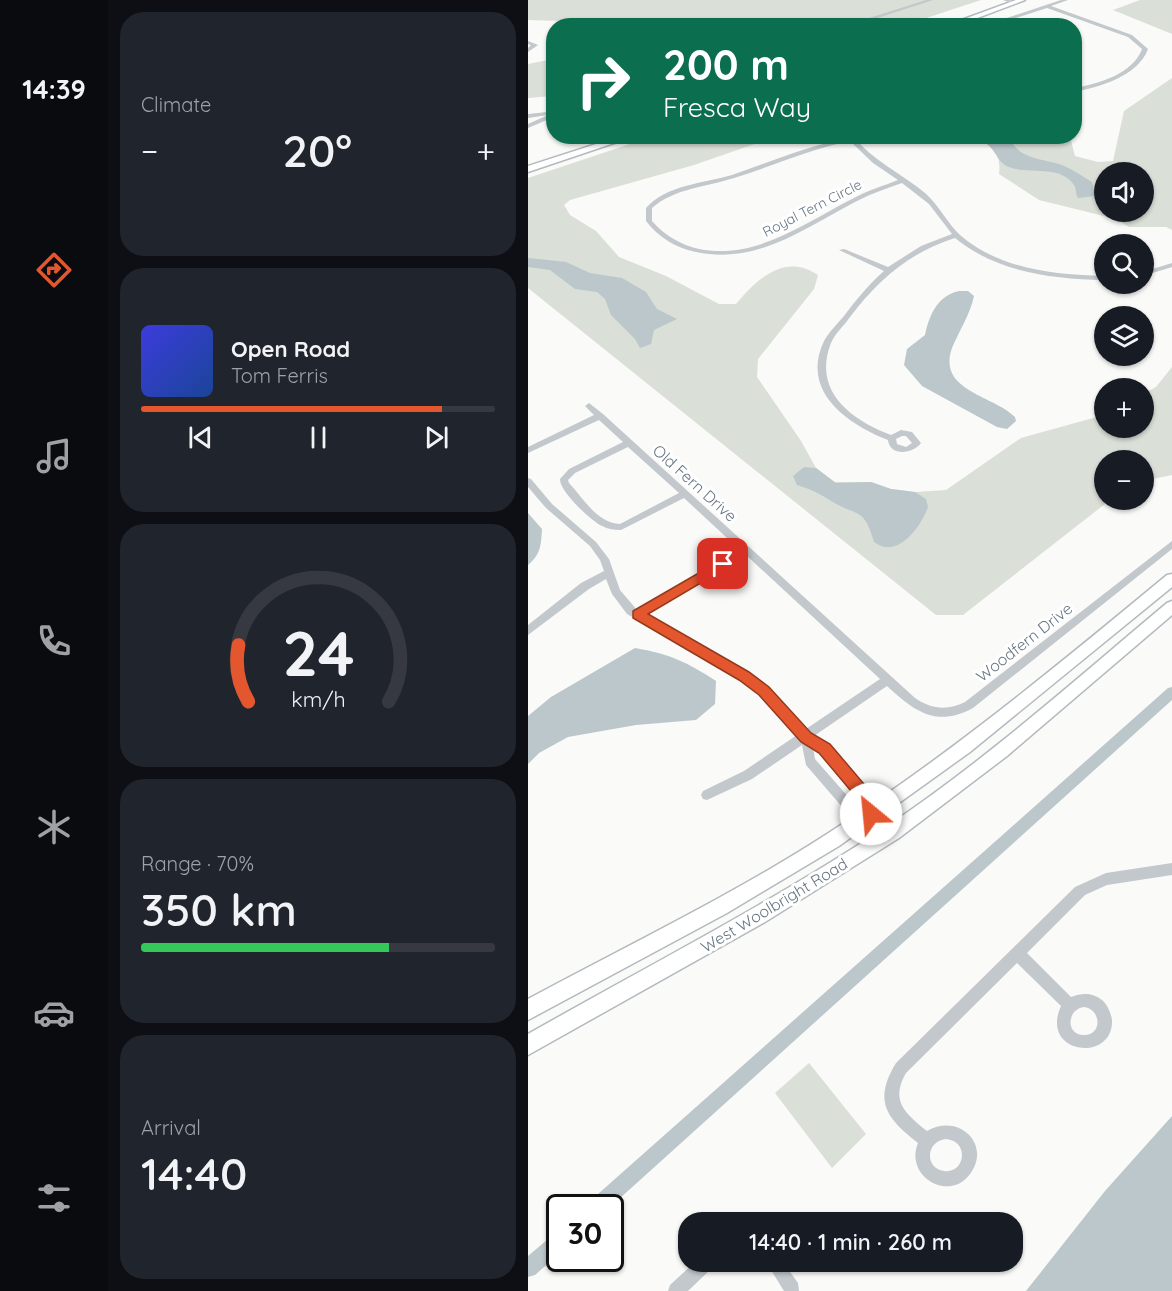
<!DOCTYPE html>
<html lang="en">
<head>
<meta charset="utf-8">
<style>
  :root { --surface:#171b24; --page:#20242c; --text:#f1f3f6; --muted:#9ea1a6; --line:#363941; --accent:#e4572e }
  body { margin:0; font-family:Quicksand,sans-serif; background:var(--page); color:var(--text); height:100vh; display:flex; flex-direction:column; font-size:22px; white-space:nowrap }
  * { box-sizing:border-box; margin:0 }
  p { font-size:20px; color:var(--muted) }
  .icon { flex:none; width:33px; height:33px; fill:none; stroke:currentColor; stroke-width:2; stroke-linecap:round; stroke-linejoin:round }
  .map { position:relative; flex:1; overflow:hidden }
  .drawer { display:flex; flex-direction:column; gap:12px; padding:12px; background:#0d0f14; width:420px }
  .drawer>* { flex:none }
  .top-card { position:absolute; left:18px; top:18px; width:536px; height:126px; border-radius:24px; box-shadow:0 2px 4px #0004; background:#0b6e4f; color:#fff; overflow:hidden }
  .buttons { position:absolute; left:566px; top:162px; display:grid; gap:12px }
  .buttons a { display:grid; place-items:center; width:60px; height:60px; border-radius:50%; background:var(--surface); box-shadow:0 2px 4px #0004; font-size:30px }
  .speed { position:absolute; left:18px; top:1194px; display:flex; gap:12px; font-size:30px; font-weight:700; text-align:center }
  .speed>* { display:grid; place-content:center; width:78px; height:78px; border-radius:50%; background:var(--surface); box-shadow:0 2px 4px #0004; line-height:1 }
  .speed .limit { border:3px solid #111; border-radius:9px; background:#fff; color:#111 }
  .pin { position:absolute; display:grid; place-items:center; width:51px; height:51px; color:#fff; margin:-26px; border-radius:12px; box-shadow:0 3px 9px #0006 }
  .me { position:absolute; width:66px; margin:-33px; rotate:332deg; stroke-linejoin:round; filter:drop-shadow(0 0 4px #0008) }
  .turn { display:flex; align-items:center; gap:21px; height:126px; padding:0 18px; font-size:27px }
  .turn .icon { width:78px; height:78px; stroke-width:2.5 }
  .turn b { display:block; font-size:42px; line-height:51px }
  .big { font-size:45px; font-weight:600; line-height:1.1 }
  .drawer .card { flex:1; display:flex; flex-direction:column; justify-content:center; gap:9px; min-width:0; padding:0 21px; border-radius:24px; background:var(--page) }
  .drawer .dial { align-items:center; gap:0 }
  .dial svg { height:156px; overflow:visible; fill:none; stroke:var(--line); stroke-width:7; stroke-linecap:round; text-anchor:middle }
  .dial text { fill:var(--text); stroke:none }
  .song { display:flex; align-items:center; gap:18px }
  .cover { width:72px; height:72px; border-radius:9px; background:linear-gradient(135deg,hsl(240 70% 55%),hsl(220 70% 35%)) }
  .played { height:6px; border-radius:3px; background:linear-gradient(90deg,var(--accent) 85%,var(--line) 85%) }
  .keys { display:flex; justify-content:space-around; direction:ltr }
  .heat { display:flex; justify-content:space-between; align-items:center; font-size:33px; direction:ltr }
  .charge { height:9px; border-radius:4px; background:linear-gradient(90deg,#34c759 70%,var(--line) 0) }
  .trip { position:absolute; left:150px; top:1212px; width:345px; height:60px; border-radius:24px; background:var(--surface); box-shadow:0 2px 4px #0004; font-weight:600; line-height:60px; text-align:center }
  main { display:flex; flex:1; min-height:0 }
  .tabs { display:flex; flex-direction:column; width:108px; justify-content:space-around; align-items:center; background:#090b0e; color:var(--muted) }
  .tabs .icon { width:42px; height:42px }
  .tabs .current { color:var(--accent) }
  .tabs b { font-size:27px; color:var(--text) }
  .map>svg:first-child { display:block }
  .green { fill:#dadfd7; fill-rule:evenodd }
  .water { fill:#bbc7cb }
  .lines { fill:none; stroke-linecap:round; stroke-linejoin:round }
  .canal { fill:#bbc7cb; fill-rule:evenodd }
  .secondary-casing { stroke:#b3babf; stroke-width:3 }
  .street { fill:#c3c8cc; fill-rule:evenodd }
  .secondary { fill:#fff; fill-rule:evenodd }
  .route { fill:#e4572e; stroke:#94391e; stroke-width:1.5 }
  .labels { text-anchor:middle; stroke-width:6; stroke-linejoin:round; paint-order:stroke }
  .far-street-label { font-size:14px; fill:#657683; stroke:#fff }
  .street-label { font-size:16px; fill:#657683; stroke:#fff }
</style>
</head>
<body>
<main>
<nav class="tabs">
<b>14:39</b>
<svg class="icon current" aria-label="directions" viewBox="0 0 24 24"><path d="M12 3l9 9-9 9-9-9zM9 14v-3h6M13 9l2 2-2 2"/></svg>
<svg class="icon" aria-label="music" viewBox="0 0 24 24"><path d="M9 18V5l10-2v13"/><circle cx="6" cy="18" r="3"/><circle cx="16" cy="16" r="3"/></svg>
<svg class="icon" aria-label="phone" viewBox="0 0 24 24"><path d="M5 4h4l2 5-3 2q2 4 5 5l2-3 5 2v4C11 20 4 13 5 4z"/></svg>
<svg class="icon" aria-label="climate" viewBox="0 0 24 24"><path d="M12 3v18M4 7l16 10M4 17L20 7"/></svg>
<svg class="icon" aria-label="car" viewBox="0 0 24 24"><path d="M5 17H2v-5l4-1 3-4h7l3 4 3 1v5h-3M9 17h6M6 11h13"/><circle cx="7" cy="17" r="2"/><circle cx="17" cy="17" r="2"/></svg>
<svg class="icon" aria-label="filters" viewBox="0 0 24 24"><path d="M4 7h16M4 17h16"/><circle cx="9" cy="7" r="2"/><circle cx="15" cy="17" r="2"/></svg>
</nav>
<section class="drawer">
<div class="card"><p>Climate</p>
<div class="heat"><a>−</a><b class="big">20°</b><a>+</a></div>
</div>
<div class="card">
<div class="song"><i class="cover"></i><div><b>Open Road</b><p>Tom Ferris</p></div></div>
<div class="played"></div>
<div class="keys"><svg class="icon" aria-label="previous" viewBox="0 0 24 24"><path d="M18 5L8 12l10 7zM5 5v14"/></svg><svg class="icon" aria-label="pause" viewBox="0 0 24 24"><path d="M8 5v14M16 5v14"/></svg><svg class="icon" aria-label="next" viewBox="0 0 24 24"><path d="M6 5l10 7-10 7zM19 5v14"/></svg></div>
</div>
<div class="card dial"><svg viewBox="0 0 100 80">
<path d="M14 69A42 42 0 1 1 86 69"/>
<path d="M14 69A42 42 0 0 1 9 40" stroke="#e4572e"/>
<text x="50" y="56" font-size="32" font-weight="700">24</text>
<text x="50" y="72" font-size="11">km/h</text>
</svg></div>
<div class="card"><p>Range · 70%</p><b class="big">350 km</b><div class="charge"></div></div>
<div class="card"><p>Arrival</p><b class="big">14:40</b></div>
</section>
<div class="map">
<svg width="644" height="1291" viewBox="0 0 644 1291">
  <rect width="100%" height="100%" fill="#fafaf8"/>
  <path class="green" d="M0,0H453L374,26H295L286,23L270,26H43L33,21L0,20Z
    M612,0H644V34L585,10Z
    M25,59V96L0,98V64Z
    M644,78V230L638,227H601L588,219L511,200L471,174C474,153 463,142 443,137H542L547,156L570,162L585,161L596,111ZM576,172H615V212H576Z
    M123,137H247L166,165L42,200L36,205L42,215L68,231L91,257L138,276L191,304H208C230,278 257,253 290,275L286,289L230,359L229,377L273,441L288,468L306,482H343L363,489L387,492L418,490L493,438L576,415V428H615V394L628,387L644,367V475L615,481V460H576V500H582L435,615H408L0,288V178Z
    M281,1063L338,1134L304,1168L247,1093Z"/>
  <path class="water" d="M443,137H481C491,160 512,158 534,165C544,169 554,176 564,182L567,196L550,198C547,193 549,190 546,185C532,164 502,175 481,167C465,161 471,144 443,137Z
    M0,258L38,262L62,273L94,278L118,292L129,309L149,319L126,330L123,344L112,348L107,339L83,315L77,299L69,292L47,289L22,270L0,267Z
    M431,291H440L446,296C442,315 431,331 424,348C409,391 465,395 487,417L488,421L479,429L469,427L394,386L376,365L379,349L397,335C401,316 409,296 431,291Z
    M276,467L288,468L308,483L343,482L363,489L387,492L398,499L400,507C393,527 369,560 346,542C336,507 330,517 303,501C291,493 282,489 269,485L265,476Z
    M0,513L14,529C13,545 13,554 0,565Z
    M107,648C142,654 159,662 188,681L187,704L168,720L108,725L40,737L11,753L0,764V716L23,697Z
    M644,1116V1291H498L577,1191Z"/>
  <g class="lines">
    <path class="canal" d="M644,687V700L81,1208H58L61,1202L640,688Z
      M32,1231V1253L7,1275L0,1277V1256L26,1234Z"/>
    <g class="secondary-casing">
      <path id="secondary" d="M488,0H497L428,26H417Z
        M93,136H107L0,172V166Z
        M644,574V587L442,752L311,846L199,913L0,1020V999C100,945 203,896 299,834C419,757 529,666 639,575Z
        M644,601V615L479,756L371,838L237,922L0,1055V1034C120,966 243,903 358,827C458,760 547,680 639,603Z"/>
    </g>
    <path class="street" d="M398,0H405L325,26H316Z
      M475,0H481L487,3L485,4Z
      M533,0H540L523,6L604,35L620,49C610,76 572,87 546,92V88C570,84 605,74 614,49L600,37L519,8L463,26H455Z
      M0,41L10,45L0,52V48L3,45L0,44Z
      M19,112L21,115L26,113V117L0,128V124L20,115L0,118V114Z
      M318,136H325C345,161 373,173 397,193C411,205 419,223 432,235C471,269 527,275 576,276V280C524,279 468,272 427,238C382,252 350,280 322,317C316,326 307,333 303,343C284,391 323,420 363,435L373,430L384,432L393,443C385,454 362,457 360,440C319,424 272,391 296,341C301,332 309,324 316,316C328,300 341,284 356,271L311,250L316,249L360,267L393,246L424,234L401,204L374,183C360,188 345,193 331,200C277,227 232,265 168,252C148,248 130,237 118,221V208C140,184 174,184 204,175C242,162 279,146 320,138ZM322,141L345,163L370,180C355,186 338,191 324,199C275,224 228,260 171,249C153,245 136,235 124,221V208C147,188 178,187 206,178C245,166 282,149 322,141ZM374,436H378L384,443L378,447L369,444L368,439Z
      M644,263V267L615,276V272Z
      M61,403L75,414L387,698C403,709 419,711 437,702L644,541V549L445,708C408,728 386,711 359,686L286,736L300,745L346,798L349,811L369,827L371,831L369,835L365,837L361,835L339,818L315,808L278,765L274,745L224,779L179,800L175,799L173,795L175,791L216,771L269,735L232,694L212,679L99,614L84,594L78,579L61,589L0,635V625L53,583L76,571L72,560L62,546L18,508L0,487V478L3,479L24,504L68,542L81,559L92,590L109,610L212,550L156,498L93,530C86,530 80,529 74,526C63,521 31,491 32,479L41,469L95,442L71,420L0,453V447L66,415L57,406ZM100,447L151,493L92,524C69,523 55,498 41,483L40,480L47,473ZM218,555L352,679L278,729L240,688L220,673L117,614ZM285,747L292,751L336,806L323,800L287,759Z
      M644,863V875L579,885L557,895L499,953L543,997C554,993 564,992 574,1000C579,1004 583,1013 584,1020C586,1063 511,1055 533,1006L489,963L378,1073C362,1101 377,1113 399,1131C431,1112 464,1145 442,1174C421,1203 376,1176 390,1143C358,1118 345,1101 368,1063L547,887L578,873ZM556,1007C573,1009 575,1035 556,1035C537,1035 539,1009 556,1007ZM418,1139C442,1141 437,1174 416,1171C396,1168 398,1141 418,1139Z
      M167,1262H186L184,1268L160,1291H140L142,1285Z
      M238,1262H255L270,1283L271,1291H256Z"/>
    <use href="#secondary" class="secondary"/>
  </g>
  <path class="route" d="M195,559L202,564L200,567L120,614L221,672L241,687L283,733L302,744L347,797L351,814L349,819H338L334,804L291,753L273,742L231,695L211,680L105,618V611Z"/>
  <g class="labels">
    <g class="far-street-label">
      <text transform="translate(284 208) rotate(-27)" y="5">Royal Tern Circle</text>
    </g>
    <g class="street-label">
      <text transform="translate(167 483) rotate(42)" y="6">Old Fern Drive</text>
      <text transform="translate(496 642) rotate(-38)" y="6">Woodfern Drive</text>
      <text transform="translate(246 905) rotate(-31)" y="6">West Woolbright Road</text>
    </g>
  </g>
</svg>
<div class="buttons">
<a><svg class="icon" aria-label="sound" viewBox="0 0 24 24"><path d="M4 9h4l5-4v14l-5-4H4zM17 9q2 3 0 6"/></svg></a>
<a><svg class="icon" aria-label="search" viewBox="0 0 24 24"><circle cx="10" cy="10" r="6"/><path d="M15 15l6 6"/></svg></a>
<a><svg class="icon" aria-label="layers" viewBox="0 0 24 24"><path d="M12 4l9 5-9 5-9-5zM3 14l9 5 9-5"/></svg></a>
<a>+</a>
<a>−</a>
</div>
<div class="speed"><div class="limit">30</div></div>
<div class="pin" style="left:195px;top:564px;background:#d93025"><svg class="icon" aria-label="arrive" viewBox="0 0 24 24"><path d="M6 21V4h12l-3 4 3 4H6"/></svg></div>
<svg class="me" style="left:343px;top:814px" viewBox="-20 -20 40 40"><circle r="19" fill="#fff"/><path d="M0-13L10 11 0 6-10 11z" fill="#e4572e"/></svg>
<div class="trip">14:40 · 1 min · 260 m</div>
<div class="top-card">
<div class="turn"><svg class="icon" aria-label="right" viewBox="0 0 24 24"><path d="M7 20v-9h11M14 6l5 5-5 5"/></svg><div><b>200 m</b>Fresca Way</div></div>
</div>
</div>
</main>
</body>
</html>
